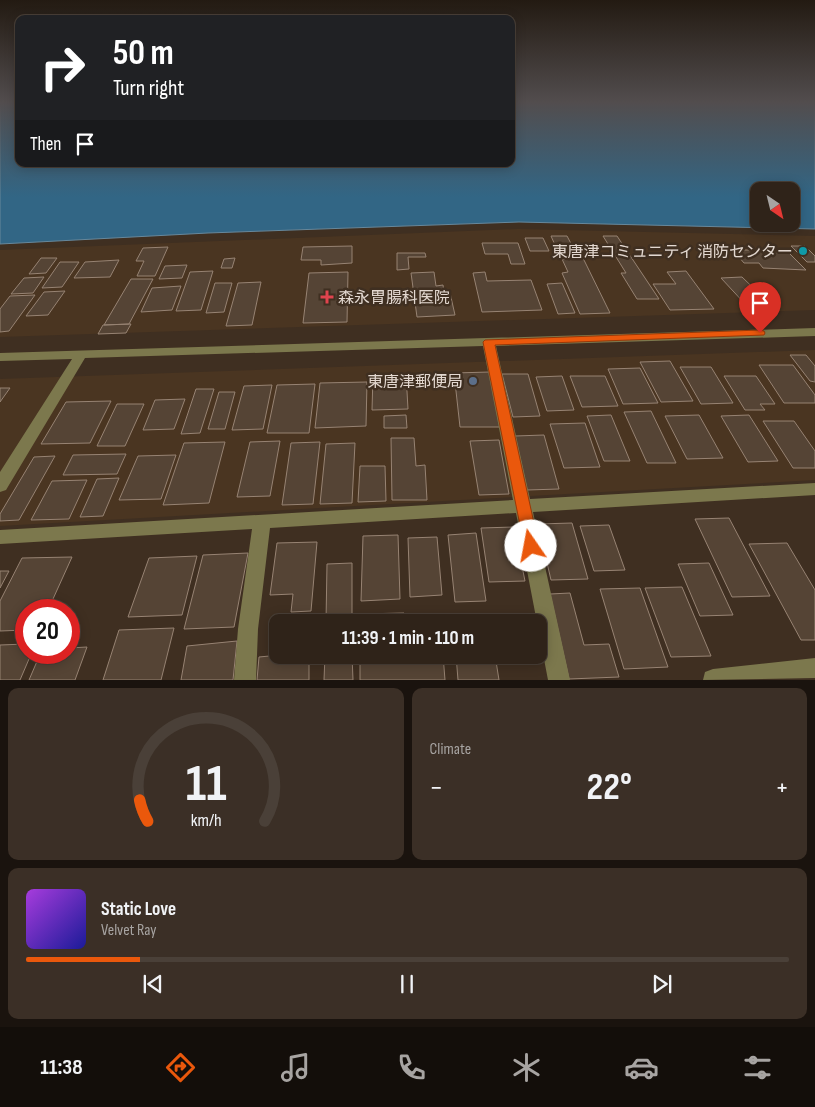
<!DOCTYPE html>
<html lang="en">
<head>
<meta charset="utf-8">
<style>
  :root { --surface:#2f2319; --page:#3b2f26; --text:#f1f3f6; --muted:#a7a4a2; --line:#4a4038; --accent:#ea580c }
  body { margin:0; font-family:"Sofia Sans Condensed","Noto Sans JP",sans-serif; background:var(--page); color:var(--text); height:100vh; display:flex; flex-direction:column; font-size:19px; white-space:nowrap }
  * { box-sizing:border-box; margin:0 }
  p { font-size:16px; color:var(--muted) }
  .icon { flex:none; width:28px; height:28px; fill:none; stroke:currentColor; stroke-width:2; stroke-linecap:round; stroke-linejoin:round }
  .map { position:relative; height:680px; overflow:hidden }
  .side { display:flex; flex-direction:column; gap:8px; padding:8px; background:#1a130e; flex:1 }
  .side>* { flex:none }
  .top-card { position:absolute; left:15px; top:15px; width:500px; height:152px; border-radius:10px; box-shadow:0 2px 12px #0003,0 0 0 1px var(--line); background:#202124; color:#fff; overflow:hidden }
  .needle { width:32px; rotate:145deg }
  .fabs { position:absolute; left:750px; top:182px; display:grid; gap:10px }
  .fabs a { display:grid; place-items:center; width:50px; height:50px; border-radius:10px; background:var(--surface); box-shadow:0 2px 12px #0003,0 0 0 1px var(--line); font-size:25px }
  .speed { position:absolute; left:15px; top:599px; display:flex; gap:10px; font-size:25px; font-weight:700; text-align:center }
  .speed>* { display:grid; place-content:center; width:65px; height:65px; border-radius:50%; background:var(--surface); box-shadow:0 2px 12px #0003,0 0 0 1px var(--line); line-height:1 }
  .speed .limit { border:8px solid #d22; background:#fff; color:#111 }
  .pin { position:absolute; display:grid; place-items:center; width:42px; height:42px; color:#fff; margin:-51px -21px; border-radius:50% 50% 50% 0; rotate:-45deg; box-shadow:0 0 5px #0007 }
  .pin .icon { rotate:45deg }
  .me { position:absolute; width:55px; margin:-28px; rotate:348deg; stroke-linejoin:round; filter:drop-shadow(0 0 4px #0008) }
  .turn { display:flex; align-items:center; gap:18px; height:105px; padding:0 15px; font-size:22px }
  .turn .icon { width:65px; height:65px; stroke-width:2.5 }
  .turn b { display:block; font-size:35px; line-height:42px }
  .then { display:flex; align-items:center; height:48px; padding:0 15px; background:#0003; gap:10px; font-size:19px }
  .big { font-size:38px; font-weight:700; line-height:1.1 }
  .side .tile { flex:1; display:flex; flex-direction:column; justify-content:center; gap:8px; min-width:0; padding:0 18px; border-radius:10px; background:var(--page) }
  .side .dial { align-items:center; gap:0 }
  .dial svg { height:130px; overflow:visible; fill:none; stroke:var(--line); stroke-width:7; stroke-linecap:round; text-anchor:middle }
  .dial text { fill:var(--text); stroke:none }
  .song { display:flex; align-items:center; gap:15px }
  .cover { width:60px; height:60px; border-radius:8px; background:linear-gradient(135deg,hsl(280 70% 55%),hsl(240 70% 35%)) }
  .played { height:5px; border-radius:2px; background:linear-gradient(90deg,var(--accent) 15%,var(--line) 15%) }
  .keys { display:flex; justify-content:space-around; direction:ltr }
  .heat { display:flex; justify-content:space-between; align-items:center; font-size:28px; direction:ltr }
  .side .tiles { flex:1; display:grid; gap:8px; grid-template-columns:1fr 1fr }
  .tile:last-child { grid-column:span 2 }
  .trip { position:absolute; left:269px; top:614px; width:278px; height:50px; border-radius:10px; background:var(--surface); box-shadow:0 2px 12px #0003,0 0 0 1px var(--line); font-weight:700; line-height:50px; text-align:center }
  .menu { display:flex; height:80px; justify-content:space-around; align-items:center; background:#130e0a; color:var(--muted) }
  .menu .icon { width:35px; height:35px }
  .menu .active { color:var(--accent) }
  .menu b { font-size:22px; color:var(--text) }
  .map>svg:first-child { display:block }
  .built { fill:#4a3521 }
  .water { fill:#326685; stroke:#67889c; fill-rule:evenodd }
  .building { fill:#554435; stroke:#978373 }
  .lines { fill:none; stroke-linecap:round; stroke-linejoin:round }
  .minor { fill:#7c784d; fill-rule:evenodd }
  .route { fill:#ea580c; stroke:#983908 }
  .culture-dot { fill:#0f9aa8; stroke:#3f2f21; stroke-width:2 }
  .health-dot { fill:#e0444e; stroke:#3f2f21; stroke-width:2 }
  .service-dot { fill:#5c6f8a; stroke:#3f2f21; stroke-width:2 }
  .labels { text-anchor:middle; stroke-width:5; stroke-linejoin:round; paint-order:stroke }
  .poi-label { font-size:16px; fill:#e3d8d0; stroke:#3f2f21; text-anchor:end }
</style>
</head>
<body>
<div class="map">
<svg width="815" height="680" viewBox="0 0 815 680">
  <rect width="100%" height="100%" fill="#3f2f21"/>
  <path class="built" d="M518,229L815,236V310L0,337V250Z
    M815,350V480L0,526V379Z"/>
  <path class="water" d="M0,102H19V164H511V102H815V229L519,222L208,233L0,244ZM759,191H791V224H759Z"/>
  <path class="building" d="M551,236H567L576,253L559,254Z
    M603,236H617L659,299H637L621,273H626Z
    M525,238H543L549,251H530Z
    M482,243H518L525,264H511L508,254H485Z
    M352,246V263L321,265V260H301L303,247Z
    M791,246H805L815,256V262H807Z
    M168,247L155,276H137L144,261H136L143,248Z
    M733,250H771L774,253H789L806,270L763,268L759,263H744Z
    M397,253H425L426,257H408L409,269L397,270Z
    M41,258H57L46,273L29,274Z
    M235,258L232,268H221L224,259Z
    M583,258L610,313L580,314L562,273L568,272L562,259Z
    M119,260L110,277L74,278L85,262Z
    M60,262H79L62,287L42,288Z
    M187,265L182,278L159,279L165,266Z
    M213,271L201,310L176,311L190,272Z
    M686,271L714,309L670,310L653,284H676L667,272Z
    M348,272L347,322L303,323L309,273Z
    M434,272L436,286L443,285L444,293H450L455,315L417,317L411,273Z
    M485,272L487,281L531,280L542,310L482,312L473,273Z
    M44,277L33,293L11,294L24,278Z
    M742,277L769,303L746,305L721,278Z
    M131,279H153L129,324L104,325Z
    M261,282L252,325L226,326L238,283Z
    M215,283H232L224,312L206,313Z
    M562,283L575,313L558,314L547,284Z
    M181,286L172,310L141,312L152,288Z
    M65,291L48,315L26,316L44,292Z
    M35,295L9,331L0,332V309L10,296Z
    M131,324L126,333L98,334L103,325Z
    M790,355H806L815,366V382L810,381Z
    M670,361L693,401L661,402L640,362Z
    M759,365H793L815,395V403H784Z
    M680,367H711L733,403L701,404Z
    M640,368L658,403L623,404L608,369Z
    M490,372L500,427H460L454,373Z
    M406,374L408,409L372,410L373,375Z
    M502,374H528L540,416L513,417Z
    M562,376L574,410L547,411L536,377Z
    M570,376H605L618,406L582,407Z
    M724,376H756L775,404H760L765,410H745Z
    M367,382L366,426L315,428L320,383Z
    M315,384L309,433H267L277,385Z
    M272,385L263,429L232,430L244,386Z
    M0,388H10L0,402Z
    M196,389H214L200,433L181,434Z
    M219,392H235L225,429H208Z
    M185,399L174,429L143,430L155,400Z
    M111,401L90,443L41,444L66,402Z
    M117,404H144L125,446H97Z
    M651,411L676,463H647L624,412Z
    M406,415L407,428H384V416Z
    M611,415L630,461H604L587,416Z
    M699,415L723,458L687,459L665,416Z
    M749,415L778,461L748,462L721,416Z
    M763,421H794L815,451V468H793Z
    M585,423L600,467L564,468L550,424Z
    M544,435L559,489L527,490L515,436Z
    M391,438H414L416,466L425,465L427,500H392Z
    M499,440L509,494L479,495L470,441Z
    M280,441L270,496L237,497L250,442Z
    M225,442L209,503L163,505L184,443Z
    M320,442L313,504L282,505L291,443Z
    M355,443L352,503L320,504L326,444Z
    M126,454L117,474L63,475L73,455Z
    M176,455L161,499L119,500L138,456Z
    M55,456L19,520L0,521V514L34,457Z
    M360,466H385L386,501L358,502Z
    M119,478L103,516L80,517L97,479Z
    M87,480L69,519L31,520L52,481Z
    M729,518L770,596L732,597L695,519Z
    M572,523L588,579L551,580L538,524Z
    M609,525L625,570L594,571L580,526Z
    M514,527L525,581L489,582L481,528Z
    M476,533L486,601L455,602L448,535Z
    M398,535L400,599L361,601L363,536Z
    M437,537L442,595L410,597L408,538Z
    M317,542L311,611L291,612L293,594L270,595L277,543Z
    M787,543L815,590V640H801L749,544Z
    M248,553L234,627L184,629L203,555Z
    M197,556L182,615L128,617L149,558Z
    M72,557L48,610H26V630L0,631V601L22,558Z
    M352,563V622H326L327,564Z
    M709,563L733,615L700,616L678,564Z
    M0,571H9L0,588Z
    M682,587L711,656L671,657L645,588Z
    M640,588L668,667L624,669L600,589Z
    M570,593L584,645L609,644L619,677L569,679L550,594Z
    M404,613L405,622H361V614Z
    M490,619L491,622H452V620Z
    M174,628L161,680H103L119,630Z
    M237,641L233,680H181L187,646Z
    M26,644V652H32L20,680H0V645Z
    M87,647L75,680H29L41,652H69V648Z
    M280,655H309V680H257L259,657Z
    M325,655H352L353,680H324Z
    M360,655H443L445,680H360Z
    M456,655H495L499,680H458Z"/>
  <g class="lines">
    <path class="minor" d="M815,328V336L496,346L530,499L815,483V495L533,512L570,680H548L516,513L270,528L258,629L256,680H234L238,629L252,529L0,544V530L513,500L483,346L85,358L6,490L0,492V472L72,359L0,361V353Z
      M815,658V678L703,680L705,672L713,669Z"/>
  </g>
  <linearGradient id="sky" x2="0" y2="1"><stop stop-color="#231a12"/><stop offset="0.52" stop-color="#524d4e"/><stop offset="1" stop-color="#524d4e" stop-opacity="0"/></linearGradient>
  <rect width="815" height="197" fill="url(#sky)"/>
  <path class="route" d="M760,330L764,331L765,333L764,335L495,345L539,546L537,550L531,552L525,550L483,342L485,340Z"/>
  <circle class="culture-dot" cx="803" cy="251" r="5"/>
  <path class="health-dot" d="M324.5 289.5h5v5h5v5h-5v5h-5v-5h-5v-5h5z"/>
  <circle class="service-dot" cx="473" cy="381" r="5"/>
  <g class="labels">
    <g class="poi-label">
      <text x="793" y="257">東唐津コミュニティ 消防センター</text>
      <text x="338" y="303" text-anchor="start">森永胃腸科医院</text>
      <text x="463" y="387">東唐津郵便局</text>
    </g>
  </g>
</svg>
<div class="fabs">
<a><svg class="needle" viewBox="-14 -14 28 28"><path d="M0-13l5 13h-10z" fill="#e53935"/><path d="M0 13l5-13h-10z" fill="#a7a4a2"/></svg></a>
</div>
<div class="speed"><div class="limit">20</div></div>
<div class="pin" style="left:760px;top:333px;background:#d93025"><svg class="icon" aria-label="arrive" viewBox="0 0 24 24"><path d="M6 21V4h12l-3 4 3 4H6"/></svg></div>
<svg class="me" style="left:531px;top:546px" viewBox="-20 -20 40 40"><circle r="19" fill="#fff"/><path d="M0-13L10 11 0 6-10 11z" fill="#ea580c"/></svg>
<div class="trip">11:39 · 1 min · 110 m</div>
<div class="top-card">
<div class="turn"><svg class="icon" aria-label="right" viewBox="0 0 24 24"><path d="M7 20v-9h11M14 6l5 5-5 5"/></svg><div><b>50 m</b>Turn right</div></div>
<div class="then">Then<svg class="icon" aria-label="arrive" viewBox="0 0 24 24"><path d="M6 21V4h12l-3 4 3 4H6"/></svg></div>
</div>
</div>
<section class="side">
<div class="tiles">
<div class="tile dial"><svg viewBox="0 0 100 80">
<path d="M14 69A42 42 0 1 1 86 69"/>
<path d="M14 69A42 42 0 0 1 9 56" stroke="#ea580c"/>
<text x="50" y="56" font-size="32" font-weight="700">11</text>
<text x="50" y="72" font-size="11">km/h</text>
</svg></div>
<div class="tile"><p>Climate</p>
<div class="heat"><a>−</a><b class="big">22°</b><a>+</a></div>
</div>
<div class="tile">
<div class="song"><i class="cover"></i><div><b>Static Love</b><p>Velvet Ray</p></div></div>
<div class="played"></div>
<div class="keys"><svg class="icon" aria-label="previous" viewBox="0 0 24 24"><path d="M18 5L8 12l10 7zM5 5v14"/></svg><svg class="icon" aria-label="pause" viewBox="0 0 24 24"><path d="M8 5v14M16 5v14"/></svg><svg class="icon" aria-label="next" viewBox="0 0 24 24"><path d="M6 5l10 7-10 7zM19 5v14"/></svg></div>
</div>
</div>
</section>
<nav class="menu">
<b>11:38</b>
<svg class="icon active" aria-label="directions" viewBox="0 0 24 24"><path d="M12 3l9 9-9 9-9-9zM9 14v-3h6M13 9l2 2-2 2"/></svg>
<svg class="icon" aria-label="music" viewBox="0 0 24 24"><path d="M9 18V5l10-2v13"/><circle cx="6" cy="18" r="3"/><circle cx="16" cy="16" r="3"/></svg>
<svg class="icon" aria-label="phone" viewBox="0 0 24 24"><path d="M5 4h4l2 5-3 2q2 4 5 5l2-3 5 2v4C11 20 4 13 5 4z"/></svg>
<svg class="icon" aria-label="climate" viewBox="0 0 24 24"><path d="M12 3v18M4 7l16 10M4 17L20 7"/></svg>
<svg class="icon" aria-label="car" viewBox="0 0 24 24"><path d="M5 17H2v-5l4-1 3-4h7l3 4 3 1v5h-3M9 17h6M6 11h13"/><circle cx="7" cy="17" r="2"/><circle cx="17" cy="17" r="2"/></svg>
<svg class="icon" aria-label="filters" viewBox="0 0 24 24"><path d="M4 7h16M4 17h16"/><circle cx="9" cy="7" r="2"/><circle cx="15" cy="17" r="2"/></svg>
</nav>
</body>
</html>
